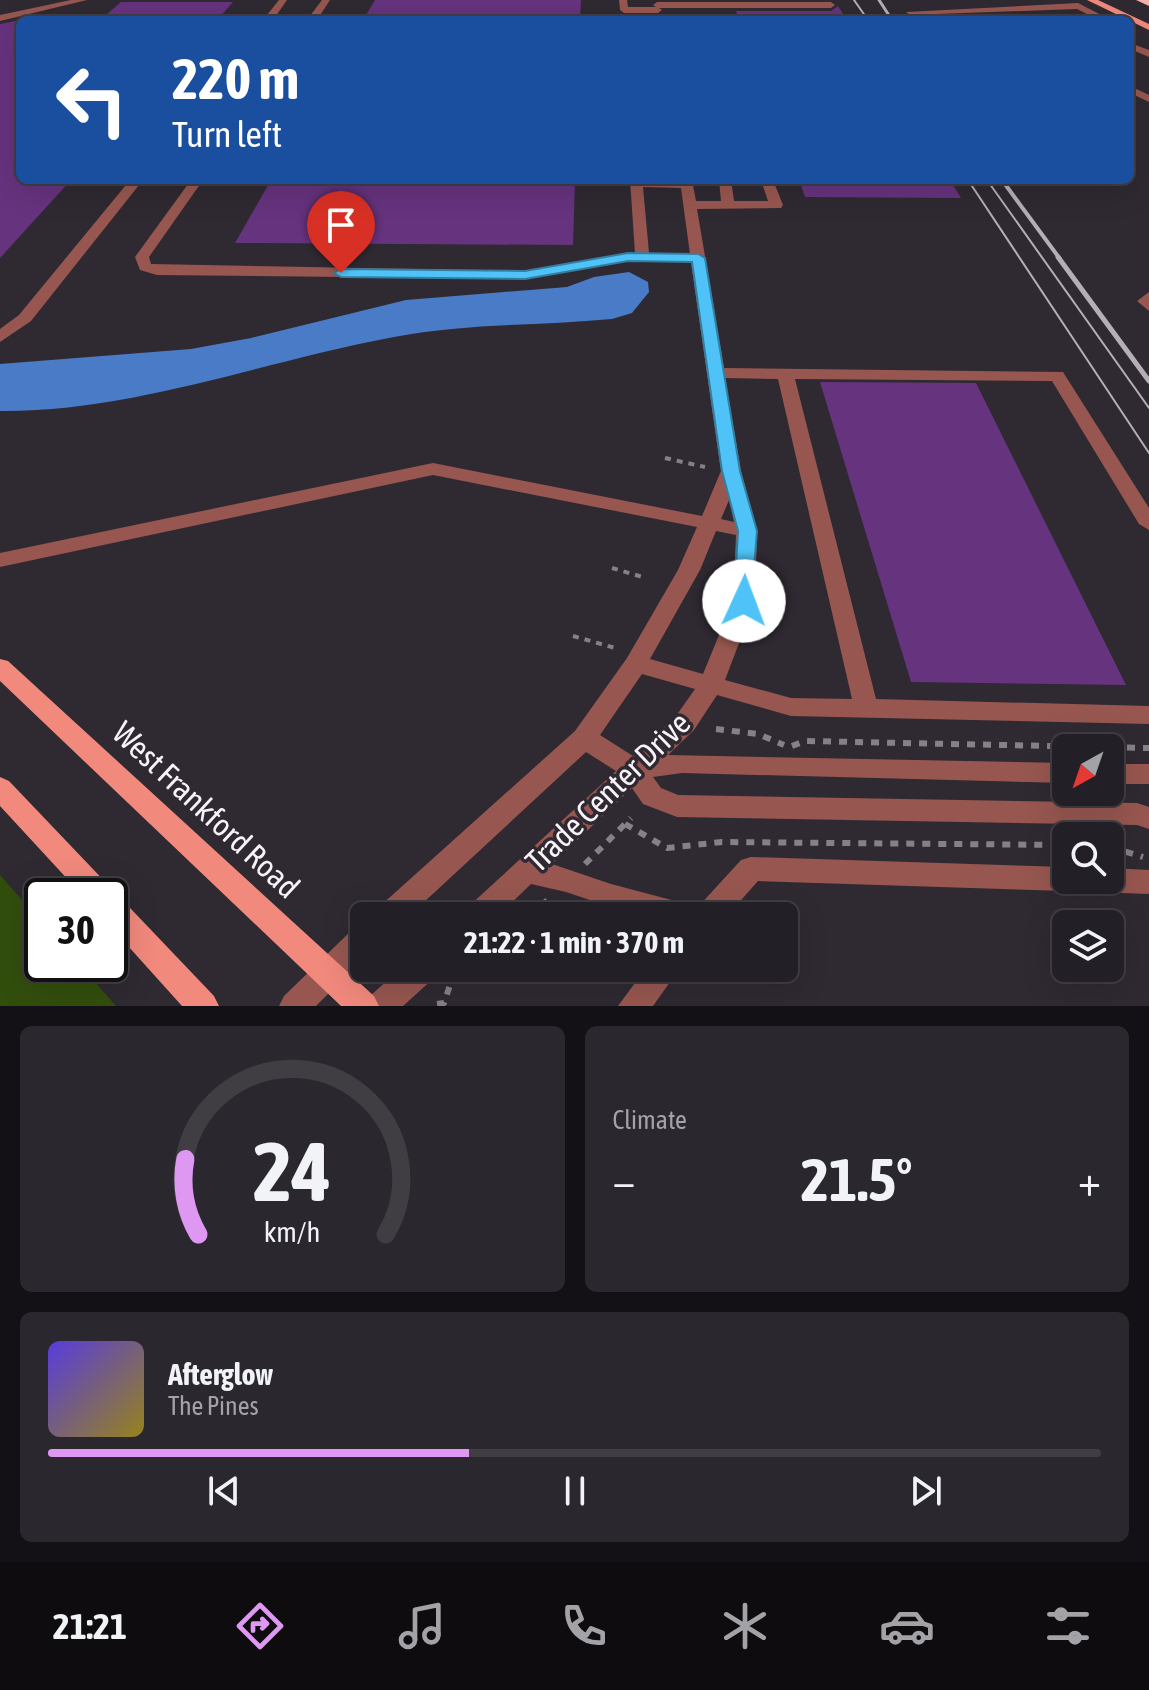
<!DOCTYPE html>
<html lang="en">
<head>
<meta charset="utf-8">
<style>
  :root { --surface:#231f26; --page:#2b272e; --text:#f1f3f6; --muted:#a3a2a7; --line:#403d43; --accent:#de98f2 }
  body { margin:0; font-family:"Asap Condensed",sans-serif; background:var(--page); color:var(--text); height:100vh; display:flex; flex-direction:column; font-size:30px; white-space:nowrap }
  * { box-sizing:border-box; margin:0 }
  p { font-size:26px; color:var(--muted) }
  .icon { flex:none; width:44px; height:44px; fill:none; stroke:currentColor; stroke-width:2; stroke-linecap:round; stroke-linejoin:round }
  .map { position:relative; height:1006px; overflow:hidden }
  .side { display:flex; flex-direction:column; gap:20px; padding:20px; background:#131115; flex:1 }
  .side>* { flex:none }
  .banner { position:absolute; left:16px; top:16px; width:1118px; height:168px; border-radius:12px; box-shadow:0 8px 32px #0002,0 0 0 2px var(--line); background:#1a4fa0; color:#fff; overflow:hidden }
  .needle { width:52px; rotate:220deg }
  .controls { position:absolute; left:1052px; top:734px; display:grid; gap:16px }
  .controls a { display:grid; place-items:center; width:72px; height:72px; border-radius:12px; background:var(--surface); box-shadow:0 8px 32px #0002,0 0 0 2px var(--line); font-size:40px }
  .speed { position:absolute; left:24px; top:878px; display:flex; gap:16px; font-size:40px; font-weight:700; text-align:center }
  .speed>* { display:grid; place-content:center; width:104px; height:104px; border-radius:50%; background:var(--surface); box-shadow:0 8px 32px #0002,0 0 0 2px var(--line); line-height:1 }
  .speed .limit { border:4px solid #111; border-radius:12px; background:#fff; color:#111 }
  .pin { position:absolute; display:grid; place-items:center; width:68px; height:68px; color:#fff; margin:-82px -34px; border-radius:50% 50% 50% 0; rotate:-45deg; box-shadow:0 0 8px #0007 }
  .pin .icon { rotate:45deg }
  .me { position:absolute; width:88px; margin:-44px; rotate:2deg; stroke-linejoin:round; filter:drop-shadow(0 0 6px #0008) }
  .turn { display:flex; align-items:center; gap:28px; height:168px; padding:0 24px; font-size:36px }
  .turn .icon { width:104px; height:104px; stroke-width:2.5 }
  .turn b { display:block; font-size:56px; line-height:68px }
  .big { font-size:60px; font-weight:700; line-height:1.1 }
  .side .widget { flex:1; display:flex; flex-direction:column; justify-content:center; gap:12px; min-width:0; padding:0 28px; border-radius:12px; background:var(--page) }
  .side .dial { align-items:center; gap:0 }
  .dial svg { height:208px; overflow:visible; fill:none; stroke:var(--line); stroke-width:7; stroke-linecap:round; text-anchor:middle }
  .dial text { fill:var(--text); stroke:none }
  .song { display:flex; align-items:center; gap:24px }
  .cover { width:96px; height:96px; border-radius:12px; background:linear-gradient(135deg,hsl(250 70% 55%),hsl(50 70% 35%)) }
  .played { height:8px; border-radius:4px; background:linear-gradient(90deg,var(--accent) 40%,var(--line) 40%) }
  .keys { display:flex; justify-content:space-around; direction:ltr }
  .heat { display:flex; justify-content:space-between; align-items:center; font-size:44px; direction:ltr }
  .side .tiles { flex:1; display:grid; gap:20px; grid-template-columns:1fr 1fr }
  .widget:last-child { grid-column:span 2 }
  .trip { position:absolute; left:350px; top:902px; width:448px; height:80px; border-radius:12px; background:var(--surface); box-shadow:0 8px 32px #0002,0 0 0 2px var(--line); font-weight:700; line-height:80px; text-align:center }
  .tab-bar { display:flex; height:128px; justify-content:space-around; align-items:center; background:#0e0c0f; color:var(--muted) }
  .tab-bar .icon { width:56px; height:56px }
  .tab-bar .on { color:var(--accent) }
  .tab-bar b { font-size:36px; color:var(--text) }
  .map>svg:first-child { display:block }
  .green { fill:#324e0d }
  .water { fill:#4a7bc7 }
  .building { fill:#66337e }
  .lines { fill:none; stroke-linecap:round; stroke-linejoin:round }
  .path-far1 { stroke:#868188; stroke-width:4; stroke-dasharray:6 6; stroke-linecap:butt }
  .path { stroke:#868188; stroke-width:6; stroke-dasharray:8 8; stroke-linecap:butt }
  .minor { fill:#975750; fill-rule:evenodd }
  .major { fill:#f1897d; fill-rule:evenodd }
  .highway { fill:#f1b2a9; fill-rule:evenodd }
  .tram { stroke:#b3afb6; stroke-width:2 }
  .rail-far2 { stroke:#b3afb6; stroke-width:3 }
  .rail-far1 { stroke:#b3afb6; stroke-width:4 }
  .rail { stroke:#b3afb6; stroke-width:5 }
  .route { fill:#4fc3f7; stroke:#337fa1; stroke-width:2 }
  .labels { text-anchor:middle; stroke-width:7; stroke-linejoin:round; paint-order:stroke }
  .near-street-label { font-size:32px; fill:#f7f3f9; stroke:#2f2932 }
</style>
</head>
<body>
<div class="map">
<svg width="1149" height="1006" viewBox="0 0 1149 1006">
  <rect width="100%" height="100%" fill="#2f2932"/>
  <path class="green" d="M0,875L42,923V964H79L116,1006H0Z"/>
  <path class="water" d="M629,272L648,282L649,292L632,313L612,319C539,326 467,323 394,337C263,361 135,412 0,411V364L191,349L251,338L406,300L567,287L594,277Z"/>
  <path class="building" d="M375,0H581L580,20H363Z
    M121,2H233L217,20H100Z
    M838,6L847,20H739L736,11H831Z
    M20,20V180H71L0,258V24Z
    M271,180H575L573,245L235,243Z
    M799,180H950L961,198L805,197Z
    M820,382L976,383L1126,685L911,682Z"/>
  <g class="lines">
    <path class="path-far1" d="M665,458L705,467
      M612,568L646,578
      M573,636L615,648"/>
    <path class="path" d="M716,729L758,734L784,745
      M792,746L805,741L1149,748
      M625,824L667,848L722,842L1066,845
      M1110,847L1143,857
      M585,864L631,818
      M529,916L550,898
      M437,1004L444,1003L450,985L465,968"/>
    <path class="minor" d="M71,0H87L0,21V15Z
      M279,0H287L273,20H263Z
      M322,0H330L317,20H307Z
      M619,0H627L628,7H656L653,5L657,2H831L835,5L831,8H659L662,10L658,13H624L620,10Z
      M1078,3L1111,20H1099L1077,9L910,15L906,12Z
      M1130,43L1149,50V57L1130,49Z
      M1130,86L1149,95V102L1130,93Z
      M130,180H143L31,321L0,342V329L19,315Z
      M191,180H203L149,257L151,264L525,271L635,253L630,180H692L696,201H721L719,180H731L734,201H768L761,180H773L783,205L781,208L697,209L724,368L1063,372L1149,508V530L1139,524L1052,381L795,379L876,699L1149,706V724L791,716L717,695L694,730L668,755L1066,763V783L682,773L653,777L661,788L678,795L1137,803L1149,807V829L1137,825L677,817L643,804L632,788L552,864L611,884L698,907L741,860L751,857L1066,867V880H1110V868L1149,870V894L1093,892L1083,889L1079,881L1076,888L1066,891L758,881L727,916H637L566,892L531,884L498,916H463L468,907L616,771L586,752L409,916H374L379,907L575,731L627,658L678,570L697,527L433,475L0,567V553L433,463L702,516L721,471L691,262L628,261L525,279L157,275L140,270L135,257ZM643,187L681,188L690,254L649,253ZM725,378L778,379L852,699L791,698L725,680L755,601L757,531L741,471ZM729,500L734,522L721,519ZM716,531L736,535L733,601L703,674L650,659L700,570ZM642,674L695,689L676,716L633,756L600,735Z
      M1149,292V311L1137,301Z
      M1110,764H1149V784H1110Z
      M364,925V958L316,1006H279L284,996L353,929Z
      M401,968H438L434,978L403,1006H365L370,996Z
      M646,968H680L653,1006H618Z"/>
    <path class="major" d="M1087,0H1098L1149,24V30Z
      M0,659L8,661L374,996L379,1006H341L0,681Z
      M0,777L9,781L214,996L219,1006H182L110,926V896H83L0,806Z"/>
    <path class="highway" d="M1136,0H1149V6Z"/>
    <path class="tram" d="M854,0L868,20
      M968,180L1149,453
      M987,180L1149,408"/>
    <path class="rail-far2" d="M879,0L892,20"/>
    <path class="rail-far1" d="M1002,180L1060,259"/>
    <path class="rail" d="M1058,257L1149,381"/>
  </g>
  <path class="route" d="M628,253L698,254L705,258L740,471L757,531L751,605H737L734,601L738,531L722,471L692,262L628,261L525,279L341,277L334,273L341,269L525,271Z"/>
  <g class="labels">
    <g class="near-street-label">
      <text transform="translate(608 792) rotate(-44)" y="11">Trade Center Drive</text>
      <text transform="translate(206 810) rotate(43)" y="11">West Frankford Road</text>
    </g>
  </g>
</svg>
<div class="controls">
<a><svg class="needle" viewBox="-14 -14 28 28"><path d="M0-13l5 13h-10z" fill="#e53935"/><path d="M0 13l5-13h-10z" fill="#a3a2a7"/></svg></a>
<a><svg class="icon" aria-label="search" viewBox="0 0 24 24"><circle cx="10" cy="10" r="6"/><path d="M15 15l6 6"/></svg></a>
<a><svg class="icon" aria-label="layers" viewBox="0 0 24 24"><path d="M12 4l9 5-9 5-9-5zM3 14l9 5 9-5"/></svg></a>
</div>
<div class="speed"><div class="limit">30</div></div>
<div class="pin" style="left:341px;top:273px;background:#d93025"><svg class="icon" aria-label="arrive" viewBox="0 0 24 24"><path d="M6 21V4h12l-3 4 3 4H6"/></svg></div>
<svg class="me" style="left:744px;top:601px" viewBox="-20 -20 40 40"><circle r="19" fill="#fff"/><path d="M0-13L10 11 0 6-10 11z" fill="#4fc3f7"/></svg>
<div class="trip">21:22 · 1 min · 370 m</div>
<div class="banner">
<div class="turn"><svg class="icon" aria-label="left" viewBox="0 0 24 24"><path d="M17 20v-9H6M10 6l-5 5 5 5"/></svg><div><b>220 m</b>Turn left</div></div>
</div>
</div>
<section class="side">
<div class="tiles">
<div class="widget dial"><svg viewBox="0 0 100 80">
<path d="M14 69A42 42 0 1 1 86 69"/>
<path d="M14 69A42 42 0 0 1 9 40" stroke="#de98f2"/>
<text x="50" y="56" font-size="32" font-weight="700">24</text>
<text x="50" y="72" font-size="11">km/h</text>
</svg></div>
<div class="widget"><p>Climate</p>
<div class="heat"><a>−</a><b class="big">21.5°</b><a>+</a></div>
</div>
<div class="widget">
<div class="song"><i class="cover"></i><div><b>Afterglow</b><p>The Pines</p></div></div>
<div class="played"></div>
<div class="keys"><svg class="icon" aria-label="previous" viewBox="0 0 24 24"><path d="M18 5L8 12l10 7zM5 5v14"/></svg><svg class="icon" aria-label="pause" viewBox="0 0 24 24"><path d="M8 5v14M16 5v14"/></svg><svg class="icon" aria-label="next" viewBox="0 0 24 24"><path d="M6 5l10 7-10 7zM19 5v14"/></svg></div>
</div>
</div>
</section>
<nav class="tab-bar">
<b>21:21</b>
<svg class="icon on" aria-label="directions" viewBox="0 0 24 24"><path d="M12 3l9 9-9 9-9-9zM9 14v-3h6M13 9l2 2-2 2"/></svg>
<svg class="icon" aria-label="music" viewBox="0 0 24 24"><path d="M9 18V5l10-2v13"/><circle cx="6" cy="18" r="3"/><circle cx="16" cy="16" r="3"/></svg>
<svg class="icon" aria-label="phone" viewBox="0 0 24 24"><path d="M5 4h4l2 5-3 2q2 4 5 5l2-3 5 2v4C11 20 4 13 5 4z"/></svg>
<svg class="icon" aria-label="climate" viewBox="0 0 24 24"><path d="M12 3v18M4 7l16 10M4 17L20 7"/></svg>
<svg class="icon" aria-label="car" viewBox="0 0 24 24"><path d="M5 17H2v-5l4-1 3-4h7l3 4 3 1v5h-3M9 17h6M6 11h13"/><circle cx="7" cy="17" r="2"/><circle cx="17" cy="17" r="2"/></svg>
<svg class="icon" aria-label="filters" viewBox="0 0 24 24"><path d="M4 7h16M4 17h16"/><circle cx="9" cy="7" r="2"/><circle cx="15" cy="17" r="2"/></svg>
</nav>
</body>
</html>
